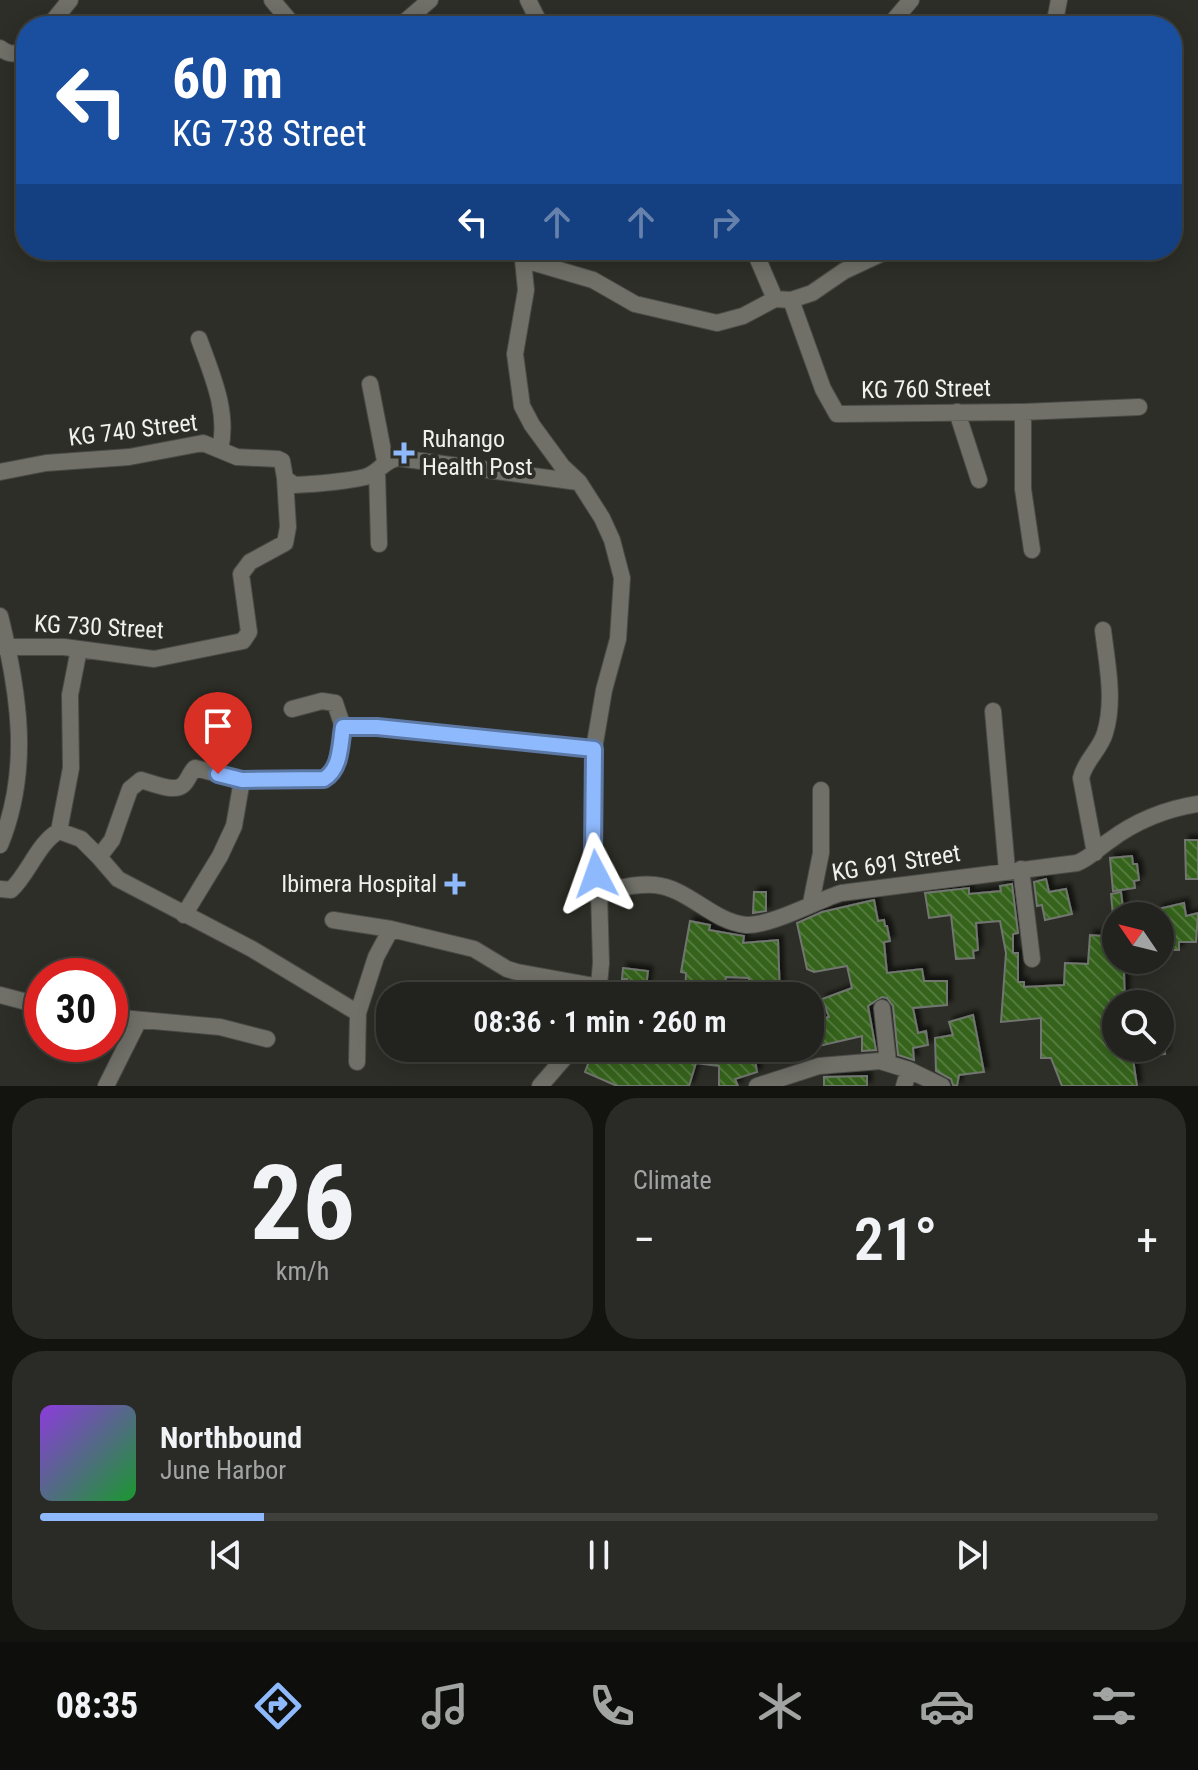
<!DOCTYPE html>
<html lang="en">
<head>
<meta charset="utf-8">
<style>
  :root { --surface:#22221e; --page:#2a2a27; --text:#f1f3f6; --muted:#a2a4a4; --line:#3f3f3c; --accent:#8eb9fd }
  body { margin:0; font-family:"Roboto Condensed",sans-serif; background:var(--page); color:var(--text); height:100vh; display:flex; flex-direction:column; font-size:30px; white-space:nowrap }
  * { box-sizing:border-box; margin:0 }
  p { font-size:26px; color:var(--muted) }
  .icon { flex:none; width:44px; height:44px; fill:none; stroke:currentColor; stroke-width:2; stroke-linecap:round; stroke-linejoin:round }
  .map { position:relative; height:1086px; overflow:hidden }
  .details { display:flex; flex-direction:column; gap:12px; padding:12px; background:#131310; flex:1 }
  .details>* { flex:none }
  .top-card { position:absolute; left:16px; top:16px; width:1166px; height:244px; border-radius:32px; box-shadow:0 4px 20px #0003,0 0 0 2px var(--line); background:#1a4fa0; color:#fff; overflow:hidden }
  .needle { width:52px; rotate:305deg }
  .controls { position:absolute; left:1102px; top:902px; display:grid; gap:16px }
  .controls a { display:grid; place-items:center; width:72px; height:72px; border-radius:50%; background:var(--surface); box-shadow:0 4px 20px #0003,0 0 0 2px var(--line); font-size:40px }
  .speed { position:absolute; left:24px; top:958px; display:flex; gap:16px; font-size:40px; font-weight:700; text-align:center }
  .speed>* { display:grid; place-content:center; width:104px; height:104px; border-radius:50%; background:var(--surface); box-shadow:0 4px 20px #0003,0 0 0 2px var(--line); line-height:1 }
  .speed .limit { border:12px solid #d22; background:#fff; color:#111 }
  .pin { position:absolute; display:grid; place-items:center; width:68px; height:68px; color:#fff; margin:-82px -34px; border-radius:50% 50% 50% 0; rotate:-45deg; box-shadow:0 0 8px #0007 }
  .pin .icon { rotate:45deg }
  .me { position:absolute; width:88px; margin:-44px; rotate:356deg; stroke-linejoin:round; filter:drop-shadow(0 0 6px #0008) }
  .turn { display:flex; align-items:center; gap:28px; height:168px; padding:0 24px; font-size:36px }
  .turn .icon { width:104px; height:104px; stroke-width:2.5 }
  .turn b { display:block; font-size:56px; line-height:68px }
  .lanes { display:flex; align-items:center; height:76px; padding:0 24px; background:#0003; justify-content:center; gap:40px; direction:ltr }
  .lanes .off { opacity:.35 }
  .big { font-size:60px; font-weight:600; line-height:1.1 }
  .details .widget { flex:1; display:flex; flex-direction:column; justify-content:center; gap:12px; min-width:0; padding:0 28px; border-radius:32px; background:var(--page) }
  .details .dial { align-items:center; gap:0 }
  .dial b { font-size:104px; line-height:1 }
  .song { display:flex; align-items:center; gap:24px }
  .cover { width:96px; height:96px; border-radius:12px; background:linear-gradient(135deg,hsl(270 70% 55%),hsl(130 70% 35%)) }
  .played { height:8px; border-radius:4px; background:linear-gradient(90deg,var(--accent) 20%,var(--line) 20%) }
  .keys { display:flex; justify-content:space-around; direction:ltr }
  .heat { display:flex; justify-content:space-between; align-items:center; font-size:44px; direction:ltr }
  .details .tiles { flex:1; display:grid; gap:12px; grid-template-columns:1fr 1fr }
  .widget:last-child { grid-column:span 2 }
  .trip { position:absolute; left:376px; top:982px; width:448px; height:80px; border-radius:32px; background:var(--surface); box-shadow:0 4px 20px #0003,0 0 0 2px var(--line); font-weight:600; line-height:80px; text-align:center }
  .tab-bar { display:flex; height:128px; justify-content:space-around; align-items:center; background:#0e0e0c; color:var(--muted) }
  .tab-bar .icon { width:56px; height:56px }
  .tab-bar .selected { color:var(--accent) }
  .tab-bar b { font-size:36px; color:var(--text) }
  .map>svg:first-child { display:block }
  .building { fill:url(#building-back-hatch); stroke:#727670; stroke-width:2; filter:url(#shadow) }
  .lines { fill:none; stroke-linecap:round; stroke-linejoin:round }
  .minor-casing { stroke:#4a4a46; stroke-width:18 }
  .minor { stroke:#707069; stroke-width:16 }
  .route-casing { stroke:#5c78a4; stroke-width:20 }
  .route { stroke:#8eb9fd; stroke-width:14 }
  .poi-dot { fill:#8eb9fd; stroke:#2e2e28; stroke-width:3 }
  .labels { text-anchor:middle; stroke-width:8; stroke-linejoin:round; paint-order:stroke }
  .street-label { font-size:24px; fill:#f0f0ec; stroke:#2e2e28 }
  .poi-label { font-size:24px; fill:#f0f0ec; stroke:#2e2e28; text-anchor:start }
</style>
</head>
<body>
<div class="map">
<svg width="1198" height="1086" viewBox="0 0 1198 1086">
  <defs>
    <pattern id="building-back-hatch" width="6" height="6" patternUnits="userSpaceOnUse" patternTransform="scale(2)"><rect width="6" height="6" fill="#36641c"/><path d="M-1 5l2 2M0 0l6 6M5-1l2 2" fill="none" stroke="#537a3d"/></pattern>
    <filter id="shadow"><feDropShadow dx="4.5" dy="-4.5" stdDeviation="2" flood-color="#0009"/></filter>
  </defs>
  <rect width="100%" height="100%" fill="#2e2e28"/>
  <path class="building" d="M1185,840H1198V879H1186Z
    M1132,856L1133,864H1137L1139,880L1134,881L1135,888L1113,891L1110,858Z
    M1046,879L1049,892L1066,889L1072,914L1045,920L1042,905L1037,906L1034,882Z
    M1012,884L1018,933L1013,934V953H1018V982H1024V987L1064,985L1065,963L1088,964L1090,935L1116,937V960H1133L1131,971L1124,972L1125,1004H1113L1111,1037H1116V1048H1164L1165,1054L1133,1059L1137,1086H1062L1051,1058H1041V1018L1001,1022L1006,953L1000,921L976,923L978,950L973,951L974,958L956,959L951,915L929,918L925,893L969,888V894L1001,891L1000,886Z
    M754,892H766V911L753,913Z
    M1121,892L1124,916H1113L1111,894Z
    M874,900L878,921L884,920L885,926H887L890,941L884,942L887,973L922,969L924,981H947V1005L913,1008L918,1033L926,1031L928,1045L913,1048L914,1060L898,1055L893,1006L887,998L882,997L868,1006L876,1050L862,1051V1036L810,1048V1021L829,1017L822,999L852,988L847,966L814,972L807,969L797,923L822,912Z
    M1184,903L1186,916L1198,913L1196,942H1179V950H1167V930L1161,931L1158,909Z
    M690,921L710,925L709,930L744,936L743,943L778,940L780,996H750L749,978L726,977L725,984L707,981L706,996H685L686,973L681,972Z
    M623,968L648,971L646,987L627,985V979H622Z
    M973,1015L984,1072L959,1075L957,1086L953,1085L951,1079L936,1071L935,1038L953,1035L949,1022Z
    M584,1048H656L653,1056L674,1062L672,1057L675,1056L676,1048H702V1052L751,1048L752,1059H755L757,1072L735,1079L738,1086H719V1066L696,1063L689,1086H617L585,1072L591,1056L582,1053Z
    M867,1076V1086H824V1077Z"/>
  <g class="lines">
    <g class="minor-casing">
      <path id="minor" d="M272,0L294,26
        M528,0L541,26
        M49,26L70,0
        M400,26L430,0
        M889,26L911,0
        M1054,26L1059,0
        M0,48C11,56 16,55 26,47
        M522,250L526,290L515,354L522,406L532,425L562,466L579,482L602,518L612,540L622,578L618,639L604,690L594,749L593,855L599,892L601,963L598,996
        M754,250L775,299
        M525,260L593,280L635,304L717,323L743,316L775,299L791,300L812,293L844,271L889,250
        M791,300L823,389L837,414L1023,412L1139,407
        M199,339C212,375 229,412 220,450
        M370,384L385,461
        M957,412L979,480
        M1023,412V489L1032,550
        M377,471L379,544
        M0,472L46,463L129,457L203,443L237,457L278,459L282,461L285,478L294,485C316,484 343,482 365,477C380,473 383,460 398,458L578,482
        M0,616C19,692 31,770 0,845
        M0,647H64L154,659L243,641L249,632L241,574L250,562L285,543L288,527L285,478
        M292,709L322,701L335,703L343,727
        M993,711L1007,870
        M59,831L71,768L70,695L79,649
        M1095,853L1081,778C1085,760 1100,750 1105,733C1115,700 1107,664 1103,630
        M99,857L118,879L252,949L358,1013
        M1021,869L1032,959
        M0,889L11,890C29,873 38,843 59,831L81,839L99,857L112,840L130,789L141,780C152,783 174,793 183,785C188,781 190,772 195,768L242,780L324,779C341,769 340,745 343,727H377L594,749
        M599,892C617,889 637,883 655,885C688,888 713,922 746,925C771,926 816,901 841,893L1077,863C1090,858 1097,849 1109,841C1136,821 1165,809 1198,804
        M811,903L821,853V790
        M184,915L220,856L234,826L242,780
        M333,920L391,929
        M0,995L42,1006
        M882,1008L888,1062
        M110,1017L220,1027L267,1039
        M357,1062L358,1013L376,957L391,929L474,949L507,969L517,972L600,987
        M106,1086L139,1020
        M540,1086L573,1048
        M757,1086L819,1066L880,1061L909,1070L942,1086
        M904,1086L909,1070"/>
    </g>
    <use href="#minor" class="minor"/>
  </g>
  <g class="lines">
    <g class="route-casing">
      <path id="route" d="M218,774L242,780L324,779C341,769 340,745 343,727H377L594,749L593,855L596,874"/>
    </g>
    <use href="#route" class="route"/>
  </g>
  <g class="poi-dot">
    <path d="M400 441h8v8h8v8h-8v8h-8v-8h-8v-8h8z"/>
    <path d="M451 872h8v8h8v8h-8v8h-8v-8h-8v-8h8z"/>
  </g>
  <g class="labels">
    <g class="street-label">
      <text transform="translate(926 389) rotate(-1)" y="8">KG 760 Street</text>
      <text transform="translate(133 430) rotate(-7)" y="8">KG 740 Street</text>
      <text transform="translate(99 627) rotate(3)" y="8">KG 730 Street</text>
      <text transform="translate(896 863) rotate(-9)" y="8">KG 691 Street</text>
    </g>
    <g class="poi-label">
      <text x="422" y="447">Ruhango<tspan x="422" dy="28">Health Post</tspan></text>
      <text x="437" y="892" text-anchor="end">Ibimera Hospital</text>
    </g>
  </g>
</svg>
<div class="controls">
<a><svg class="needle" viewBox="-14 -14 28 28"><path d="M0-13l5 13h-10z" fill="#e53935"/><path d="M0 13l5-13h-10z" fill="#a2a4a4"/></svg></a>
<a><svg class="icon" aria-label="search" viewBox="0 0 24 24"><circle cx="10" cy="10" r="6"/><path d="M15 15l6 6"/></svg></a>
</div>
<div class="speed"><div class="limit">30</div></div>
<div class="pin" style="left:218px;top:774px;background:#d93025"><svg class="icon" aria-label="arrive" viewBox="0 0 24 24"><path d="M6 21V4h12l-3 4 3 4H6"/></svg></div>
<svg class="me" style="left:596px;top:874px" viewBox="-20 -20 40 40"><path d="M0-17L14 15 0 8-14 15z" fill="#8eb9fd" stroke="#fff" stroke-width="4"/></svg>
<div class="trip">08:36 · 1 min · 260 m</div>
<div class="top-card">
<div class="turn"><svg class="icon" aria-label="left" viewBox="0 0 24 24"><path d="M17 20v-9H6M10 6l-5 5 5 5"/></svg><div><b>60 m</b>KG 738 Street</div></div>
<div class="lanes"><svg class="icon" aria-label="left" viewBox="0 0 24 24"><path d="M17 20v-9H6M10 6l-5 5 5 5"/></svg><svg class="icon off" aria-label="ahead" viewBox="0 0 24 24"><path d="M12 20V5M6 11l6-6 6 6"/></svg><svg class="icon off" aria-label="ahead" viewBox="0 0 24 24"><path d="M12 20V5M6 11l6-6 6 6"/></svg><svg class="icon off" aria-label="right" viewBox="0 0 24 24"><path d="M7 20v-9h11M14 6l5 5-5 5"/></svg></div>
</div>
</div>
<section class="details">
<div class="tiles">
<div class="widget dial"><b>26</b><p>km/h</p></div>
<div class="widget"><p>Climate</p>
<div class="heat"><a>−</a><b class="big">21°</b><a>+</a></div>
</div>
<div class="widget">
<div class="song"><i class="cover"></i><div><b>Northbound</b><p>June Harbor</p></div></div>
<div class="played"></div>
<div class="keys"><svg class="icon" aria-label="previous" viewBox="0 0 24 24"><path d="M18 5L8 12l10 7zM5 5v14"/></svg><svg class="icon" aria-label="pause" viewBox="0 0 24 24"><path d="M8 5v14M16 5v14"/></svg><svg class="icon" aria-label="next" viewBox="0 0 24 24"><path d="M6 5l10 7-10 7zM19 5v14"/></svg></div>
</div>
</div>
</section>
<nav class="tab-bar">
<b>08:35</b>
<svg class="icon selected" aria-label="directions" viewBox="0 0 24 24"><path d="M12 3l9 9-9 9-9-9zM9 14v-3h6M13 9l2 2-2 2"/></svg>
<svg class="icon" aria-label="music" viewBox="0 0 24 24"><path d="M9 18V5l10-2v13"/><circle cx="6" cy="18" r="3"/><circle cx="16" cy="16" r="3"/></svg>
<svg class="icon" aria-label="phone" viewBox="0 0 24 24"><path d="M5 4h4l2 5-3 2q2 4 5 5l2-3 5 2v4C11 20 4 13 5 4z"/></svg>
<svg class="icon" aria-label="climate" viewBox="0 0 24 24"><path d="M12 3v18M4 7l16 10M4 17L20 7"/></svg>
<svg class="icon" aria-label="car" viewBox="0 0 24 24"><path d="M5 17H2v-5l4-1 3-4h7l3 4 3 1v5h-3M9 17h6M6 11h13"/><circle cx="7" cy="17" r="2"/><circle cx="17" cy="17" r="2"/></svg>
<svg class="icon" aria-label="filters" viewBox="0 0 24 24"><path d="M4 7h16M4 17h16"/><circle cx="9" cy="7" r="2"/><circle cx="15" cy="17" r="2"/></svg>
</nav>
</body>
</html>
